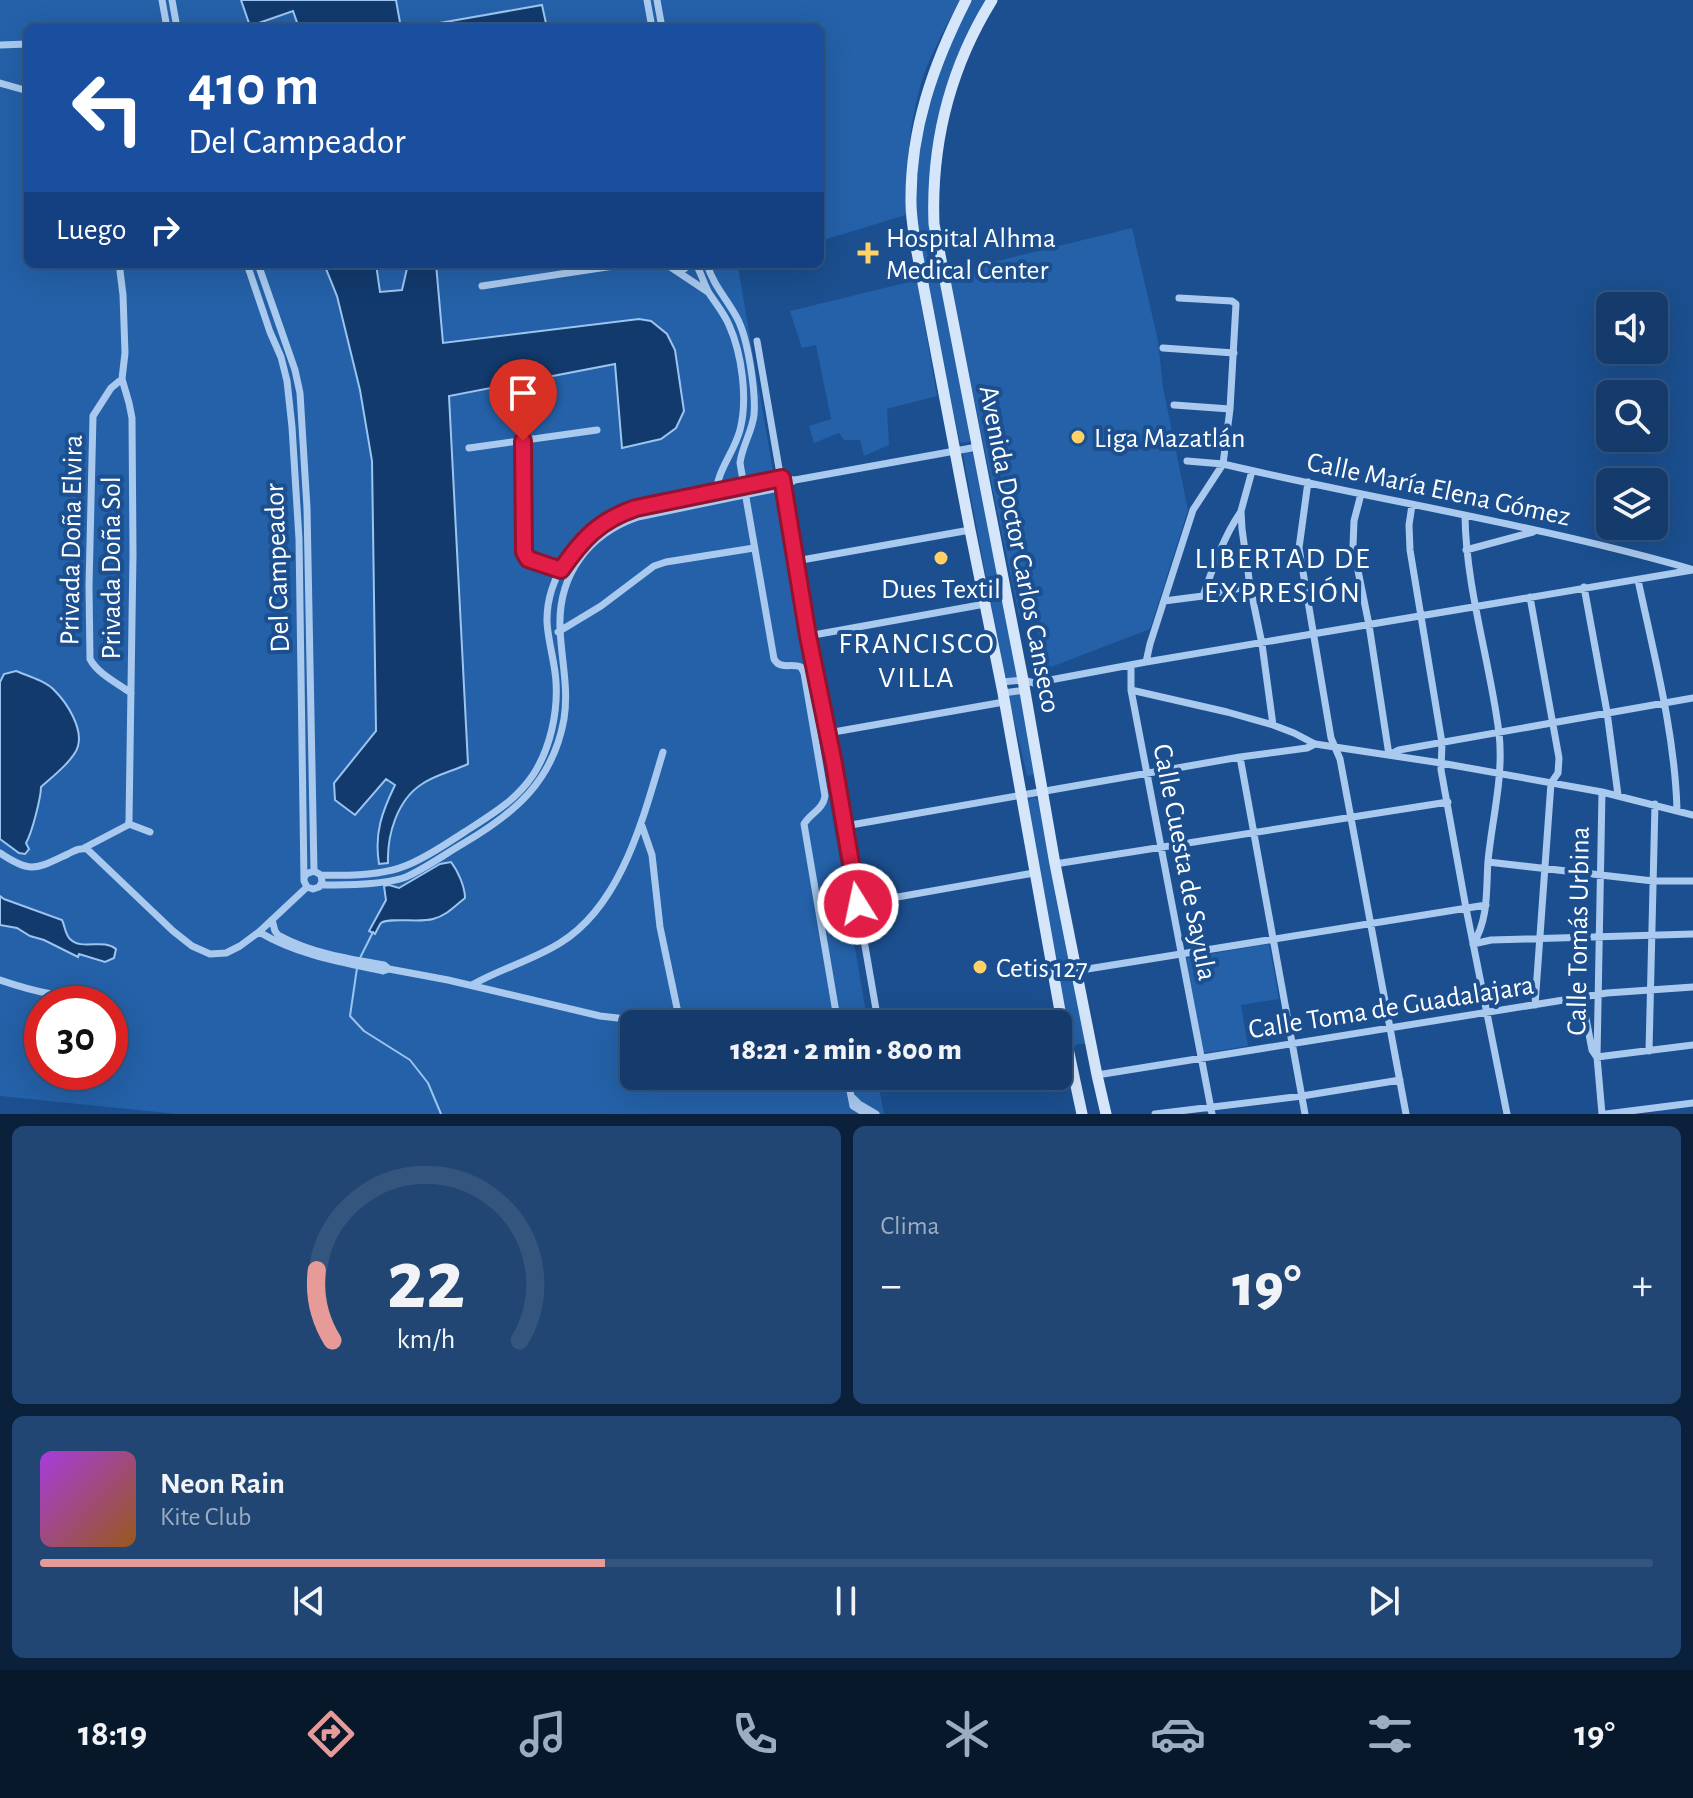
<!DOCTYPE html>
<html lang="es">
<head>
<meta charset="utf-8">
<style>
  :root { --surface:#143b6b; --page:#214673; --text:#f1f3f6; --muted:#9dadc1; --line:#33557e; --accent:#e69b98 }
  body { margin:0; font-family:"Alegreya Sans",sans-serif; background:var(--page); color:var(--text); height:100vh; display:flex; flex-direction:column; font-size:30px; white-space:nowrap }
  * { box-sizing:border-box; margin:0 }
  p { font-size:26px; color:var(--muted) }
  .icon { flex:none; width:44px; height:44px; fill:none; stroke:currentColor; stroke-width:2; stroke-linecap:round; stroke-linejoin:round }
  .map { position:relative; height:1114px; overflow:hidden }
  .details { display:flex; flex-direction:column; gap:12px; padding:12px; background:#0b203b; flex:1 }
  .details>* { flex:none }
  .guide { position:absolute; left:24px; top:24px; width:800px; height:244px; border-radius:12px; box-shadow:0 8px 32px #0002,0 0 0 2px var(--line); background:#1a4fa0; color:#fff; overflow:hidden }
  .buttons { position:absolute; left:1596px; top:292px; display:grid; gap:16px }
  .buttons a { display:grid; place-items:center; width:72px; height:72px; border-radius:12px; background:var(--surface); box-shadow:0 8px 32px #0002,0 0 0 2px var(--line); font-size:40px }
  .speed { position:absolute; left:24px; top:986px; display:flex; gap:16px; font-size:40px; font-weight:700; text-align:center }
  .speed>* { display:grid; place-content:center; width:104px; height:104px; border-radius:50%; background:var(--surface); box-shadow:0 8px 32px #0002,0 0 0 2px var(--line); line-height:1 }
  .speed .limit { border:12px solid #d22; background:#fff; color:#111 }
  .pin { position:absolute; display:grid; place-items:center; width:68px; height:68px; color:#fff; margin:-82px -34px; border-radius:50% 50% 50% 0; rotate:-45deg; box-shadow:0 0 8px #0007 }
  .pin .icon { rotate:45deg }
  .me { position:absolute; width:88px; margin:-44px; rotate:350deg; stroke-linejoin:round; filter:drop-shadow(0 0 6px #0008) }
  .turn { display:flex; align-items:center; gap:28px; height:168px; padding:0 32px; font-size:36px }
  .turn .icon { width:104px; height:104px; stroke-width:2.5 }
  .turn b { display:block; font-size:56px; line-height:68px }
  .then { display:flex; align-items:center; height:76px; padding:0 32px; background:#0003; gap:16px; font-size:30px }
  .big { font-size:60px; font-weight:800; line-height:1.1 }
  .details .widget { flex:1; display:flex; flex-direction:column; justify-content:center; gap:12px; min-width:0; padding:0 28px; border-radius:12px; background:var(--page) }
  .details .dial { align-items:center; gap:0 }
  .dial svg { height:208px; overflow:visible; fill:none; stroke:var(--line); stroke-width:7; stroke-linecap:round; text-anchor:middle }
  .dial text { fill:var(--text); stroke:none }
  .song { display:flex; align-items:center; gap:24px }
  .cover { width:96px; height:96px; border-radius:12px; background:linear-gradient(135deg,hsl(280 70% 55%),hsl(30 70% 35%)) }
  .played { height:8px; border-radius:4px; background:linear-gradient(90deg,var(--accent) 35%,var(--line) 35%) }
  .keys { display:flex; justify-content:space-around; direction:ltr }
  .heat { display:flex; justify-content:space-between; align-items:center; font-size:44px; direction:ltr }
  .details .tiles { flex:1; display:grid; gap:12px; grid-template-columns:1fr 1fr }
  .widget:last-child { grid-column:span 2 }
  .trip { position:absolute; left:620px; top:1010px; width:452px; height:80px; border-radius:12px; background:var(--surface); box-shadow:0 8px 32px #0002,0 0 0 2px var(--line); font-weight:800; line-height:80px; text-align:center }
  .tab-bar { display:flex; height:128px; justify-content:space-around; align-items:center; background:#08182b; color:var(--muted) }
  .tab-bar .icon { width:56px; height:56px }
  .tab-bar .current { color:var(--accent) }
  .tab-bar b { font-size:36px; color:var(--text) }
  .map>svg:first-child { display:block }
  .green { fill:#2461a8; fill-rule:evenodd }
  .water { fill:#123a6d; stroke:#9cc4f0; stroke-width:2 }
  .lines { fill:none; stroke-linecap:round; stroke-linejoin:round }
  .stream { stroke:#9cc4f0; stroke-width:2 }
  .minor { stroke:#a9c9ee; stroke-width:7 }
  .secondary { stroke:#d6e6fa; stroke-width:11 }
  .route-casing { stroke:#92132f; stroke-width:20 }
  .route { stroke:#e11d48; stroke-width:14 }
  .poi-dot { fill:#ffd166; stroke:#1b4f8f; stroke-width:3 }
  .labels { text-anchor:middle; stroke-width:8; stroke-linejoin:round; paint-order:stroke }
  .poi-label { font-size:28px; fill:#fff; stroke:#1b4f8f; text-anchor:start }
  .street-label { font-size:28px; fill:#fff; stroke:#1b4f8f }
  .neighbourhood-label { font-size:30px; letter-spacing:2px; fill:#fff; stroke:#1b4f8f }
</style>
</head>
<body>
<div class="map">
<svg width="1693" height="1114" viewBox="0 0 1693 1114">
  <rect width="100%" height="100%" fill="#1b4f8f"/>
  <path class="green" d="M0,0H960C945,29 927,59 919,91C908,132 906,173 906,215L820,241V28H28V264H746L738,267L868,1024H634V1076H877L884,1114H177L0,1096ZM42,1004H110V1072H42Z
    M971,0H987C951,58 939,107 930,174L974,441L960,443L926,283L917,234L915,191L920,142L937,72Z
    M1132,228L1158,341L1163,387L1188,510L1150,629L1046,669L1034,614L1019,616L948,273Z
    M917,280L937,396L887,409L889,445L864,456L860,440H844L839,433L814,443L809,426L831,419L816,345L802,348L790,311Z
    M970,451L973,454L1020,679L1005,677L965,466L963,452Z
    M1022,693L1034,775L1027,776L1008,694Z
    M1033,797L1037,799L1039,803L1086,1044H1077L1073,1048L1059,982L1027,803L1029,799Z
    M1269,944L1279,999L1241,1005L1248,1046L1203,1053L1186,958Z"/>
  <path class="water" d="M241,0H396L401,28H299L293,11L250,26Z
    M542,5L547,28H411Z
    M324,264H376L380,292L402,290L408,264H436L443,343L639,319L651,321L667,334L675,350L684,411L676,428L661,439L622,448L615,364L449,396L468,764C453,771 435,775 422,784C397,800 387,835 388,863L379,864C374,833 382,812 395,785L386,779L355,815L335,800L334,783L376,731L372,461L360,390L337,296Z
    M16,671C28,676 46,681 55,691C67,703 83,728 78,746C75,759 51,778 41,787C41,797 32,833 26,843L29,849L25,854L19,853L0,839V682L4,674Z
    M451,862C458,871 465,887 465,898C455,906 446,916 433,919C420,923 388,917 381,923C380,924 376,932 375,934L369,931L386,900L384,886L389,885L399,888L440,864Z
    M0,896L4,899L62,920C65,926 65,934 70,939C82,951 103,938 116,949L114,958L105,962L79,954L78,957L44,940L30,936L17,928L0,925Z"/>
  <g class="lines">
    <path class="stream" d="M360,958L373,932
      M357,968L350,1016L364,1031L410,1060L428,1083L441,1114"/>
    <path class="minor" d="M162,0L167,28
      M172,0L177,28
      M647,0L652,28
      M657,0L662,28
      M0,45L28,44
      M0,83L28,91
      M247,264L270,332L281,357L287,381L292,427L299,539L304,881L307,887L313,889L319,887L322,882L321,875L314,871L306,874L304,878
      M258,264L295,370L300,393L307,508L314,871
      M666,264L708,292
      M696,264C701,273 704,284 709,293C716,304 724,313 729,325C742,354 748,399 740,430C734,453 717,470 716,494
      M707,264C713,285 727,299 737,318C748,338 756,392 754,415C752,432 742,446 740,463L774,659C780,670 791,663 801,667L804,673L825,796C823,810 810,813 804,824L838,1024
      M675,270L684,269L690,264
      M482,286L627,264
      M757,341L808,636L828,733L877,1015
      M1163,348L1234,353
      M122,379L111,388L93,416L89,586L90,659C98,674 117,683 131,693
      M1174,405L1230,409
      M523,441L524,552L528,559L564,571
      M469,448L597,430
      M1187,461L1223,464C1377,500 1538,525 1691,569
      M1252,471L1241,511L1242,529L1250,586L1262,644L1273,725
      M1308,482L1299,548L1331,738L1340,759L1406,1114
      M1361,494L1354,521L1353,546L1369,625L1389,755
      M1412,505L1409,525L1410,550L1442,743L1441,770L1466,908L1507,1114
      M1465,516C1466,589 1490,661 1499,733C1504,776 1492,819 1488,861C1486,889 1489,919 1473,944
      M1466,550L1533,532
      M796,561L970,530
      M1638,580C1654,655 1675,734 1677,810
      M1584,587L1607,712L1618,795
      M1203,596C1213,568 1223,538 1240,513
      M1530,597L1559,758L1558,773L1551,783L1535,1005
      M1164,601L1203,596L1250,586
      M558,632L601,606L654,566L666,562L754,548
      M808,636L985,604
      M1146,662L1150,644L1193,510L1223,464L1230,409L1236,304L1232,301L1179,298
      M1131,665V690L1212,1114
      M1001,682L1023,680L1034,683L1146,662L1693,570
      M1131,690L1227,712L1273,725L1294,733L1315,744L1441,763L1602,792L1693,815
      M1003,693L1026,690
      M828,733L1004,702
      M1391,754L1399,750L1693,698
      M1240,757L1305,1114
      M1602,792L1597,1057L1602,1114
      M129,824L150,832
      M845,826L1240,757L1307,748L1315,744
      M84,848L128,825L129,821L133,554L132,418L129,403L122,379L125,353L123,295L120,271L122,264
      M0,853C31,874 36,869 68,854C76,850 79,848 87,849L173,931L192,946L210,954L226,953L240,946L259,932L307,887
      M1488,862L1653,881H1693
      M1055,864L1448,802
      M321,875C347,876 380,876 405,866C426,858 444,845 463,833C489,816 515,802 533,775C550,749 558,713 556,682C555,662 548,642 547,622C546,579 577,533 617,515C637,505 660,503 681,498C701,494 721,490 741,487C760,483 776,477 795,480L977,447
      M321,885C344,885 385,885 406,877C426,868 445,854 464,843C515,813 553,781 564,719C569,688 561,658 560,628C558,574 589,534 638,517L783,487L795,480
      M858,904L1034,873
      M272,920L275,931L278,935C311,953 347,959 384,965L389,969L448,980L600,1016L662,1023C671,1021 676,1018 677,1008L660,927L652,855L642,826
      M259,932C298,955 340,962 383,971L389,969
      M1473,944L1491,940L1693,934
      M1075,971L1486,905
      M0,980C38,993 64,998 104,998
      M472,985C500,969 533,960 560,943C622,905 643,818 663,752
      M1582,997L1592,1050L1596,1056
      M1649,1051L1655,804
      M1597,1057L1693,1045
      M1097,1075L1607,993L1693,987
      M847,1076L853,1106L866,1114
      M853,1098L859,1104L876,1114
      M1155,1114L1302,1096L1400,1080
      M1606,1114L1693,1103"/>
    <path class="secondary" d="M966,0C933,65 910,130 911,203C911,218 914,233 916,247L970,530L1003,693L1060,1011L1082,1114
      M992,0C950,68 931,144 934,224L1023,680L1055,864L1097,1075L1106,1114"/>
  </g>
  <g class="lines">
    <g class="route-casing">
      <path id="route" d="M523,441L524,552L528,559L561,570C582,539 600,520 636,508L782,478L808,636L834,764L858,904"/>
    </g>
    <use href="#route" class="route"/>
  </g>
  <g class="poi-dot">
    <path d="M864 241h8v8h8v8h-8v8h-8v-8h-8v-8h8z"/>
    <circle cx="1078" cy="437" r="8"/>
    <circle cx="941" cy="558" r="8"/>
    <circle cx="980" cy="967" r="8"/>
  </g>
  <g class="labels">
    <g class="poi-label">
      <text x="886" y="247">Hospital Alhma<tspan x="886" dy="32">Medical Center</tspan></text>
      <text x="1094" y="447">Liga Mazatlán</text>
      <text x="941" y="598" text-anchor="middle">Dues Textil</text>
      <text x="996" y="977">Cetis 127</text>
    </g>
    <g class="street-label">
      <text transform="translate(1439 488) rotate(12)" y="10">Calle María Elena Gómez</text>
      <text transform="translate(70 540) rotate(-89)" y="10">Privada Doña Elvira</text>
      <text transform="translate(1021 549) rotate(79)" y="10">Avenida Doctor Carlos Canseco</text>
      <text transform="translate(110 568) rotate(-90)" y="10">Privada Doña Sol</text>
      <text transform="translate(276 568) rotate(-92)" y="10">Del Campeador</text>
      <text transform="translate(1186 862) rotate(79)" y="10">Calle Cuesta de Sayula</text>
      <text transform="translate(1577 931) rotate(-89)" y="10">Calle Tomás Urbina</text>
      <text transform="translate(1391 1006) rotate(-9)" y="10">Calle Toma de Guadalajara</text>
    </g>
    <g class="neighbourhood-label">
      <text x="1283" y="568">LIBERTAD DE<tspan x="1283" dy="34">EXPRESIÓN</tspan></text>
      <text x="917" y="653">FRANCISCO<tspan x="917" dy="34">VILLA</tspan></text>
    </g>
  </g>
</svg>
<div class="buttons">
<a><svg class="icon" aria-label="sound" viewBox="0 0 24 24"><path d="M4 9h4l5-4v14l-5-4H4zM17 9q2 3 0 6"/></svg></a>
<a><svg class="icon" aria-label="search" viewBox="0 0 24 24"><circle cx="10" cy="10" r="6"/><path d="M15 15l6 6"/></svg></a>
<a><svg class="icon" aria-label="layers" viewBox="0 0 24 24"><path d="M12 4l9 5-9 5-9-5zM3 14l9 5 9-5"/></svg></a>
</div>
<div class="speed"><div class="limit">30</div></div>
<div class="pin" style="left:523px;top:441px;background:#d93025"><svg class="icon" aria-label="arrive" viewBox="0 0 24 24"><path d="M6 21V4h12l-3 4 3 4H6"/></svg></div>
<svg class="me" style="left:858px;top:904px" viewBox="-20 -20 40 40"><circle r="17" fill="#e11d48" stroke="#fff" stroke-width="3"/><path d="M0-11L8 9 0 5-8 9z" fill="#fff"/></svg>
<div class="trip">18:21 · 2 min · 800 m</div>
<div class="guide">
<div class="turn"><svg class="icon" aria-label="left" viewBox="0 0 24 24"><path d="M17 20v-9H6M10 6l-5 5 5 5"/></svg><div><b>410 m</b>Del Campeador</div></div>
<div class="then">Luego<svg class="icon" aria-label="right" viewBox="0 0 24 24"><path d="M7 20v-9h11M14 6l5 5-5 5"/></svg></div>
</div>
</div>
<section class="details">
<div class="tiles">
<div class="widget dial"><svg viewBox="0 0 100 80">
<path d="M14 69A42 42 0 1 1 86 69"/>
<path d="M14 69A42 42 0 0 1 8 42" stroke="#e69b98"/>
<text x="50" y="56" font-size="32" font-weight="700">22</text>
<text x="50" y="72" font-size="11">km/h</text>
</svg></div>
<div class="widget"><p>Clima</p>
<div class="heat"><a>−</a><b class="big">19°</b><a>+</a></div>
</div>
<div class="widget">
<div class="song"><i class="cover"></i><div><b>Neon Rain</b><p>Kite Club</p></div></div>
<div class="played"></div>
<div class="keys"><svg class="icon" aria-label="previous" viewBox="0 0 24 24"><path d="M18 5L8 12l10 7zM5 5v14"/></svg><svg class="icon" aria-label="pause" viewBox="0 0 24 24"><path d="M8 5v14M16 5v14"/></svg><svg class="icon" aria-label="next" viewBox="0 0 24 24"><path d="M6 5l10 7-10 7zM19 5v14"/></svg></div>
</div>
</div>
</section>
<nav class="tab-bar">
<b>18:19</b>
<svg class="icon current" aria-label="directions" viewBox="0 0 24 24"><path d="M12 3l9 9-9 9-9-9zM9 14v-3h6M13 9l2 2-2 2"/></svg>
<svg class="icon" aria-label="music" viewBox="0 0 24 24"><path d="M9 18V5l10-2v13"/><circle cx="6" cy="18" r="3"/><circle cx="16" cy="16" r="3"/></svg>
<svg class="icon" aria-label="phone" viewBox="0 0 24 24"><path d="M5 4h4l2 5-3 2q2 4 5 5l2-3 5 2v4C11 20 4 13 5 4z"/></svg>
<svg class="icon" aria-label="climate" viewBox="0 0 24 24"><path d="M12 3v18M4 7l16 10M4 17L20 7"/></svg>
<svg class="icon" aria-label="car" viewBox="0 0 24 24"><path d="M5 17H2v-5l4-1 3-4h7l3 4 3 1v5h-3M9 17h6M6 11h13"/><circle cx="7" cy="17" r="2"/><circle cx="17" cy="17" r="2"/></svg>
<svg class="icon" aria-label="filters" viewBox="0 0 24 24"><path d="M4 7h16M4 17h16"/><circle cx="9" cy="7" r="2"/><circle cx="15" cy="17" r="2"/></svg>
<b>19°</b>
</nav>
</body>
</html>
